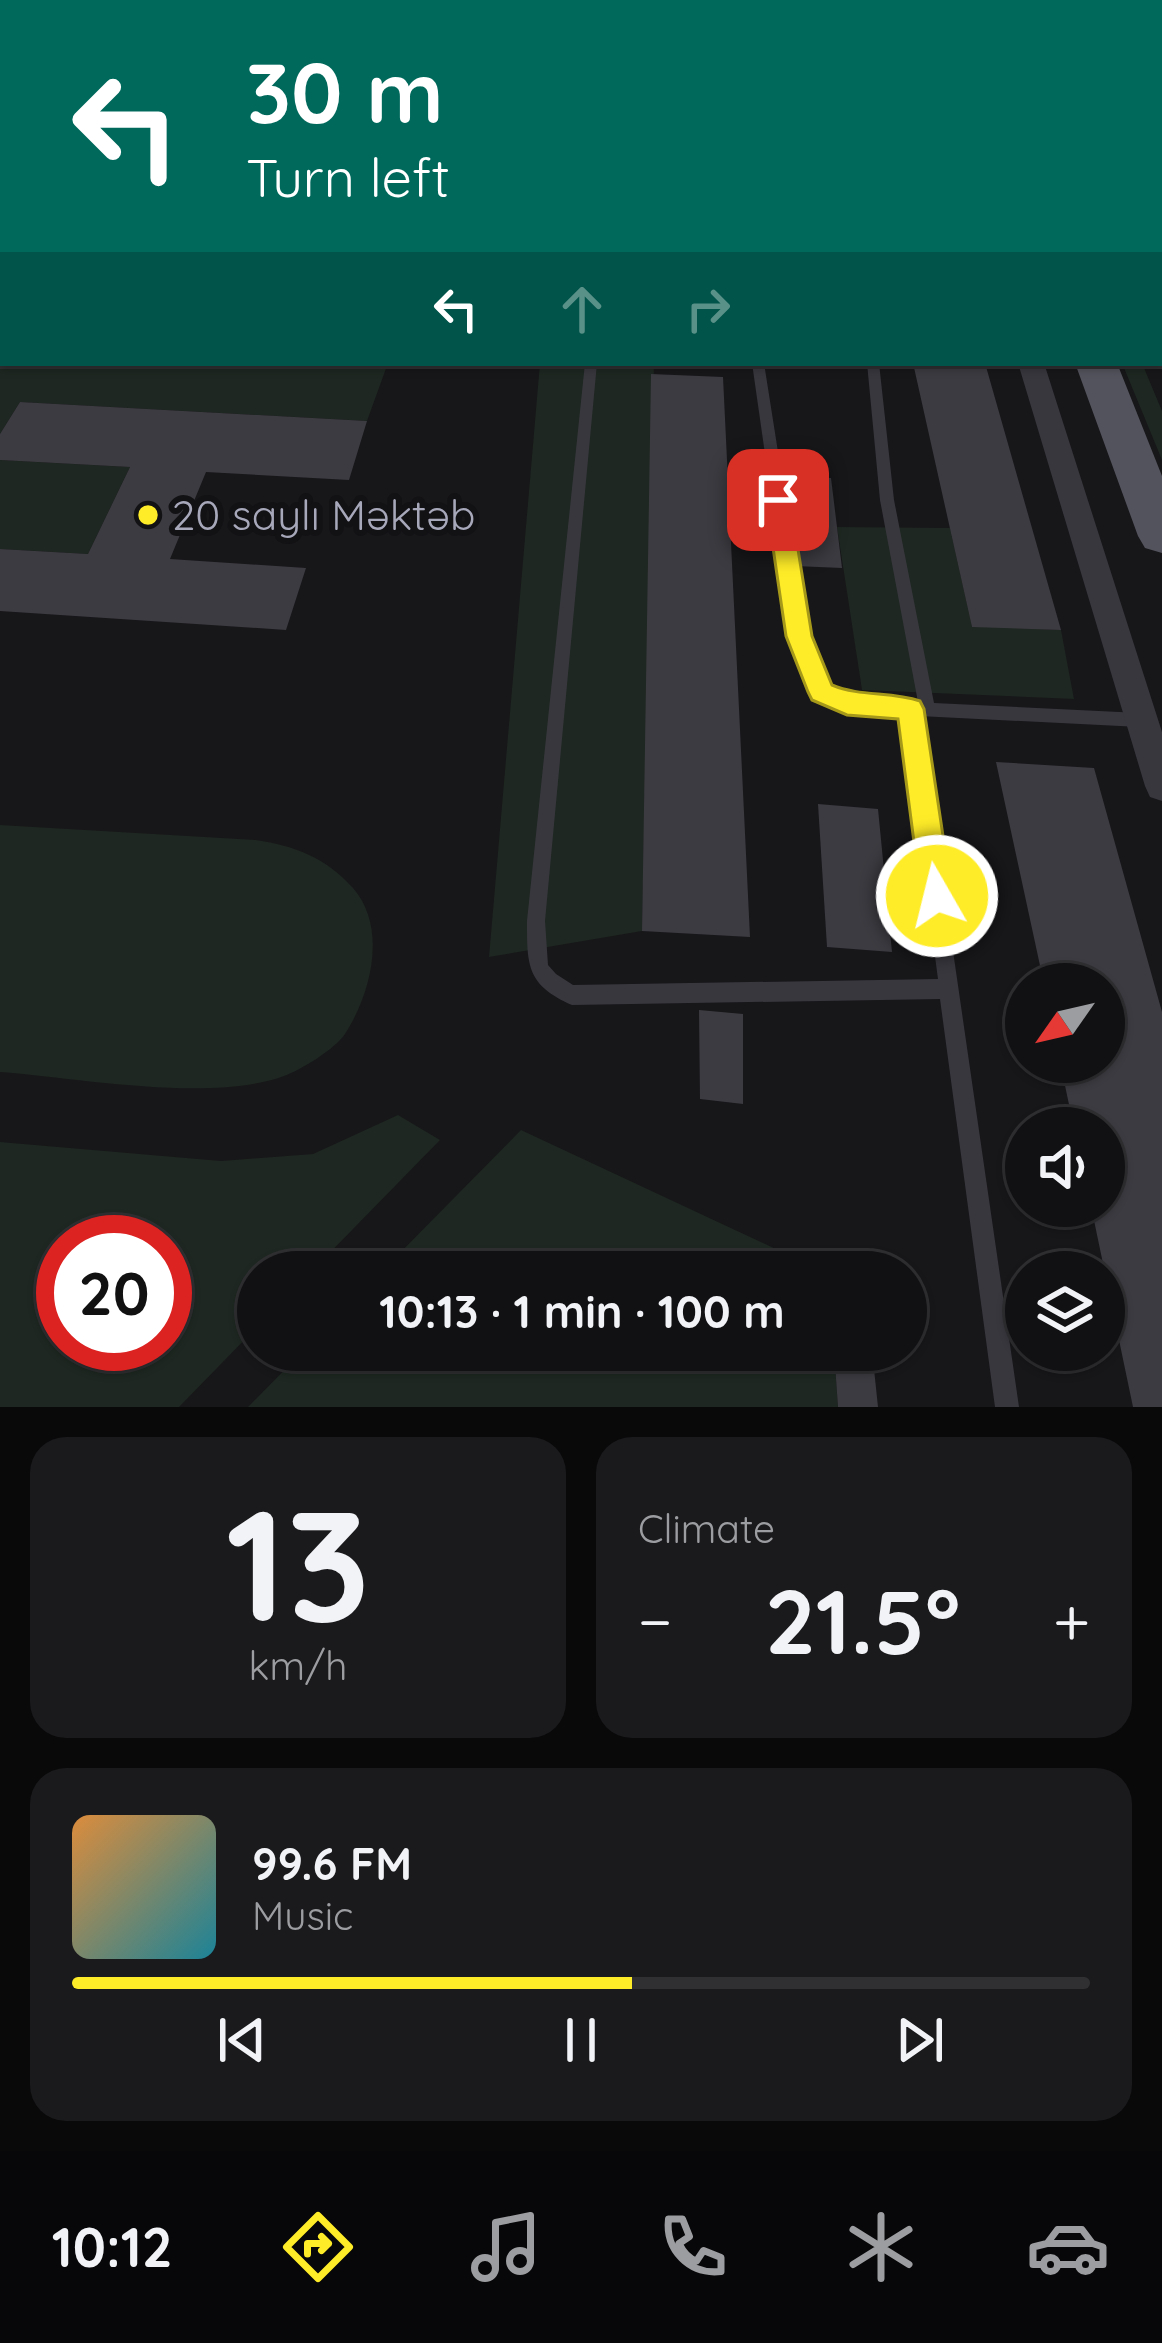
<!DOCTYPE html>
<html lang="en">
<head>
<meta charset="utf-8">
<style>
  :root { --surface:#111013; --page:#1a191c; --text:#f1f3f6; --muted:#9c9da0; --line:#303033; --accent:#ffec28 }
  body { margin:0; font-family:Quicksand,sans-serif; background:var(--page); color:var(--text); height:100vh; display:flex; flex-direction:column; font-size:45px; white-space:nowrap }
  * { box-sizing:border-box; margin:0 }
  p { font-size:39px; color:var(--muted) }
  .icon { flex:none; width:66px; height:66px; fill:none; stroke:currentColor; stroke-width:2; stroke-linecap:round; stroke-linejoin:round }
  .map { position:relative; height:1407px; overflow:hidden }
  .sheet { display:flex; flex-direction:column; gap:30px; padding:30px; background:#09090a; flex:1 }
  .sheet>* { flex:none }
  .banner { position:absolute; left:0px; top:0px; width:1164px; height:366px; box-shadow:0 3px 9px #0004,0 0 0 3px var(--line); background:#00695c; color:#fff; overflow:hidden }
  .needle { width:78px; rotate:236deg }
  .buttons { position:absolute; left:1005px; top:963px; display:grid; gap:24px }
  .buttons a { display:grid; place-items:center; width:120px; height:120px; border-radius:50%; background:var(--surface); box-shadow:0 3px 9px #0004,0 0 0 3px var(--line); font-size:60px }
  .speed { position:absolute; left:36px; top:1215px; display:flex; gap:24px; font-size:60px; font-weight:700; text-align:center }
  .speed>* { display:grid; place-content:center; width:156px; height:156px; border-radius:50%; background:var(--surface); box-shadow:0 3px 9px #0004,0 0 0 3px var(--line); line-height:1 }
  .speed .limit { border:18px solid #d22; background:#fff; color:#111 }
  .pin { position:absolute; display:grid; place-items:center; width:102px; height:102px; color:#fff; margin:-51px; border-radius:24px; box-shadow:0 6px 18px #0006 }
  .me { position:absolute; width:132px; margin:-66px; rotate:352deg; stroke-linejoin:round; filter:drop-shadow(0 0 9px #0008) }
  .turn { display:flex; align-items:center; gap:42px; height:252px; padding:0 48px; font-size:54px }
  .turn .icon { width:156px; height:156px; stroke-width:2.5 }
  .turn b { display:block; font-size:84px; line-height:102px }
  .lanes { display:flex; align-items:center; height:114px; padding:0 48px; background:#0003; justify-content:center; gap:60px; direction:ltr }
  .lanes .off { opacity:.35 }
  .big { font-size:90px; font-weight:800; line-height:1.1 }
  .sheet .widget { flex:1; display:flex; flex-direction:column; justify-content:center; gap:18px; min-width:0; padding:0 42px; border-radius:36px; background:var(--page) }
  .sheet .dial { align-items:center; gap:0 }
  .dial b { font-size:156px; line-height:1 }
  .song { display:flex; align-items:center; gap:36px }
  .cover { width:144px; height:144px; border-radius:18px; background:linear-gradient(135deg,hsl(30 70% 55%),hsl(190 70% 35%)) }
  .played { height:12px; border-radius:6px; background:linear-gradient(90deg,var(--accent) 55%,var(--line) 55%) }
  .keys { display:flex; justify-content:space-around; direction:ltr }
  .heat { display:flex; justify-content:space-between; align-items:center; font-size:66px; direction:ltr }
  .sheet .tiles { flex:1; display:grid; gap:30px; grid-template-columns:1fr 1fr }
  .widget:last-child { grid-column:span 2 }
  .trip { position:absolute; left:237px; top:1251px; width:690px; height:120px; border-radius:60px; background:var(--surface); box-shadow:0 3px 9px #0004,0 0 0 3px var(--line); font-weight:800; line-height:120px; text-align:center }
  .tab-bar { display:flex; height:192px; justify-content:space-around; align-items:center; background:#070608; color:var(--muted) }
  .tab-bar .icon { width:84px; height:84px }
  .tab-bar .selected { color:var(--accent) }
  .tab-bar b { font-size:54px; color:var(--text) }
  .map>svg:first-child { display:block }
  .green { fill:#1e2721; fill-rule:evenodd }
  .building { fill:#3c3b41 }
  .lines { fill:none; stroke-linecap:round; stroke-linejoin:round }
  .lane { fill:#38373e; fill-rule:evenodd }
  .street { fill:#38373e; fill-rule:evenodd }
  .primary { fill:#53535d; fill-rule:evenodd }
  .route { fill:#ffec28; stroke:#a6991a; stroke-width:3 }
  .poi-dot { fill:#ffec28; stroke:#121114; stroke-width:4.5 }
  .labels { text-anchor:middle; stroke-width:12; stroke-linejoin:round; paint-order:stroke }
  .poi-label { font-size:42px; fill:#a7a8ba; stroke:#121114; text-anchor:start }
</style>
</head>
<body>
<div class="map">
<svg width="1162" height="1407" viewBox="0 0 1162 1407">
  <rect width="100%" height="100%" fill="#171619"/>
  <path class="green" d="M0,262L3,363H388L367,421L20,402L0,434Z
    M540,363H654L642,931L489,957Z
    M1122,363H1142L1162,411V460Z
    M0,460L130,467L88,554L0,549Z
    M837,527L950,528L972,626L1061,630L1074,699L862,690Z
    M0,825L256,840C295,846 325,857 353,888C388,928 371,994 345,1034C335,1049 301,1070 284,1076C211,1103 79,1078 0,1072Z
    M398,1115L440,1140L311,1272H258V1326L179,1407H0V1142L221,1161L313,1154ZM63,1242H165V1344H63Z
    M521,1130L825,1272H381Z
    M304,1350H834L838,1407H248Z"/>
  <path class="building" d="M913,363H985L1061,630L972,627Z
    M651,374L723,377L750,937L642,931Z
    M20,402L367,421L349,480L206,472L170,559L306,568L286,630L0,611V549L88,554L130,467L0,460V434Z
    M787,476L831,478L842,568L795,566Z
    M996,762L1094,768L1162,1012V1407H1133L1091,1206H1104V1128H1074L1060,1062H1104V984H1044Z
    M818,804L878,809L892,952L827,947Z
    M699,1010L743,1014V1104L700,1099Z
    M834,1350H872L878,1407H838Z"/>
  <g class="lines">
    <path class="lane" d="M131,0H139L137,3H129Z
      M356,0H436L453,3H374Z
      M816,0H824L825,3H817Z
      M0,23H3V29H0Z
      M0,103H3V109H0Z
      M0,146H3V152H0Z
      M3,174V183L0,184V175Z
      M0,251H3V257H0Z
      M585,363H597L545,921L548,965L556,974L573,985L938,979L903,715L847,710L815,697L813,692L791,636L752,363H764L807,636L827,687L848,696L918,702L880,500L867,363H879L894,500L934,703L1140,713L1146,715L1148,720L1146,725L1140,727L919,716L1019,1407H995L940,999L572,1005C527,985 527,966 527,921Z"/>
    <path class="street" d="M909,0H925L927,3H909Z
      M1048,0H1064L1066,3H1048Z
      M1161,207L1162,208V223L1161,222Z
      M1018,363H1044L1162,732V801L1150,797L1145,786Z"/>
    <path class="primary" d="M947,0H975L977,3H949Z
      M996,0H1024L1026,3H998Z
      M1162,341V369L1147,365L1161,363Z
      M1075,363H1117L1162,476V553L1145,548L1138,536Z"/>
  </g>
  <path class="route" d="M778,491L790,500L812,636L832,685C860,697 891,691 920,701L924,709L952,896L948,906L937,910L926,906L921,896L898,719L847,715L812,700L808,692L786,636L766,500Z"/>
  <circle class="poi-dot" cx="148" cy="515" r="12"/>
  <g class="labels">
    <g class="poi-label">
      <text x="172" y="530">20 saylı Məktəb</text>
    </g>
  </g>
</svg>
<div class="buttons">
<a><svg class="needle" viewBox="-14 -14 28 28"><path d="M0-13l5 13h-10z" fill="#e53935"/><path d="M0 13l5-13h-10z" fill="#9c9da0"/></svg></a>
<a><svg class="icon" aria-label="sound" viewBox="0 0 24 24"><path d="M4 9h4l5-4v14l-5-4H4zM17 9q2 3 0 6"/></svg></a>
<a><svg class="icon" aria-label="layers" viewBox="0 0 24 24"><path d="M12 4l9 5-9 5-9-5zM3 14l9 5 9-5"/></svg></a>
</div>
<div class="speed"><div class="limit">20</div></div>
<div class="pin" style="left:778px;top:500px;background:#d93025"><svg class="icon" aria-label="arrive" viewBox="0 0 24 24"><path d="M6 21V4h12l-3 4 3 4H6"/></svg></div>
<svg class="me" style="left:937px;top:896px" viewBox="-20 -20 40 40"><circle r="17" fill="#ffec28" stroke="#fff" stroke-width="3"/><path d="M0-11L8 9 0 5-8 9z" fill="#fff"/></svg>
<div class="trip">10:13 · 1 min · 100 m</div>
<div class="banner">
<div class="turn"><svg class="icon" aria-label="left" viewBox="0 0 24 24"><path d="M17 20v-9H6M10 6l-5 5 5 5"/></svg><div><b>30 m</b>Turn left</div></div>
<div class="lanes"><svg class="icon" aria-label="left" viewBox="0 0 24 24"><path d="M17 20v-9H6M10 6l-5 5 5 5"/></svg><svg class="icon off" aria-label="ahead" viewBox="0 0 24 24"><path d="M12 20V5M6 11l6-6 6 6"/></svg><svg class="icon off" aria-label="right" viewBox="0 0 24 24"><path d="M7 20v-9h11M14 6l5 5-5 5"/></svg></div>
</div>
</div>
<section class="sheet">
<div class="tiles">
<div class="widget dial"><b>13</b><p>km/h</p></div>
<div class="widget"><p>Climate</p>
<div class="heat"><a>−</a><b class="big">21.5°</b><a>+</a></div>
</div>
<div class="widget">
<div class="song"><i class="cover"></i><div><b>99.6 FM</b><p>Music</p></div></div>
<div class="played"></div>
<div class="keys"><svg class="icon" aria-label="previous" viewBox="0 0 24 24"><path d="M18 5L8 12l10 7zM5 5v14"/></svg><svg class="icon" aria-label="pause" viewBox="0 0 24 24"><path d="M8 5v14M16 5v14"/></svg><svg class="icon" aria-label="next" viewBox="0 0 24 24"><path d="M6 5l10 7-10 7zM19 5v14"/></svg></div>
</div>
</div>
</section>
<nav class="tab-bar">
<b>10:12</b>
<svg class="icon selected" aria-label="directions" viewBox="0 0 24 24"><path d="M12 3l9 9-9 9-9-9zM9 14v-3h6M13 9l2 2-2 2"/></svg>
<svg class="icon" aria-label="music" viewBox="0 0 24 24"><path d="M9 18V5l10-2v13"/><circle cx="6" cy="18" r="3"/><circle cx="16" cy="16" r="3"/></svg>
<svg class="icon" aria-label="phone" viewBox="0 0 24 24"><path d="M5 4h4l2 5-3 2q2 4 5 5l2-3 5 2v4C11 20 4 13 5 4z"/></svg>
<svg class="icon" aria-label="climate" viewBox="0 0 24 24"><path d="M12 3v18M4 7l16 10M4 17L20 7"/></svg>
<svg class="icon" aria-label="car" viewBox="0 0 24 24"><path d="M5 17H2v-5l4-1 3-4h7l3 4 3 1v5h-3M9 17h6M6 11h13"/><circle cx="7" cy="17" r="2"/><circle cx="17" cy="17" r="2"/></svg>
</nav>
</body>
</html>
